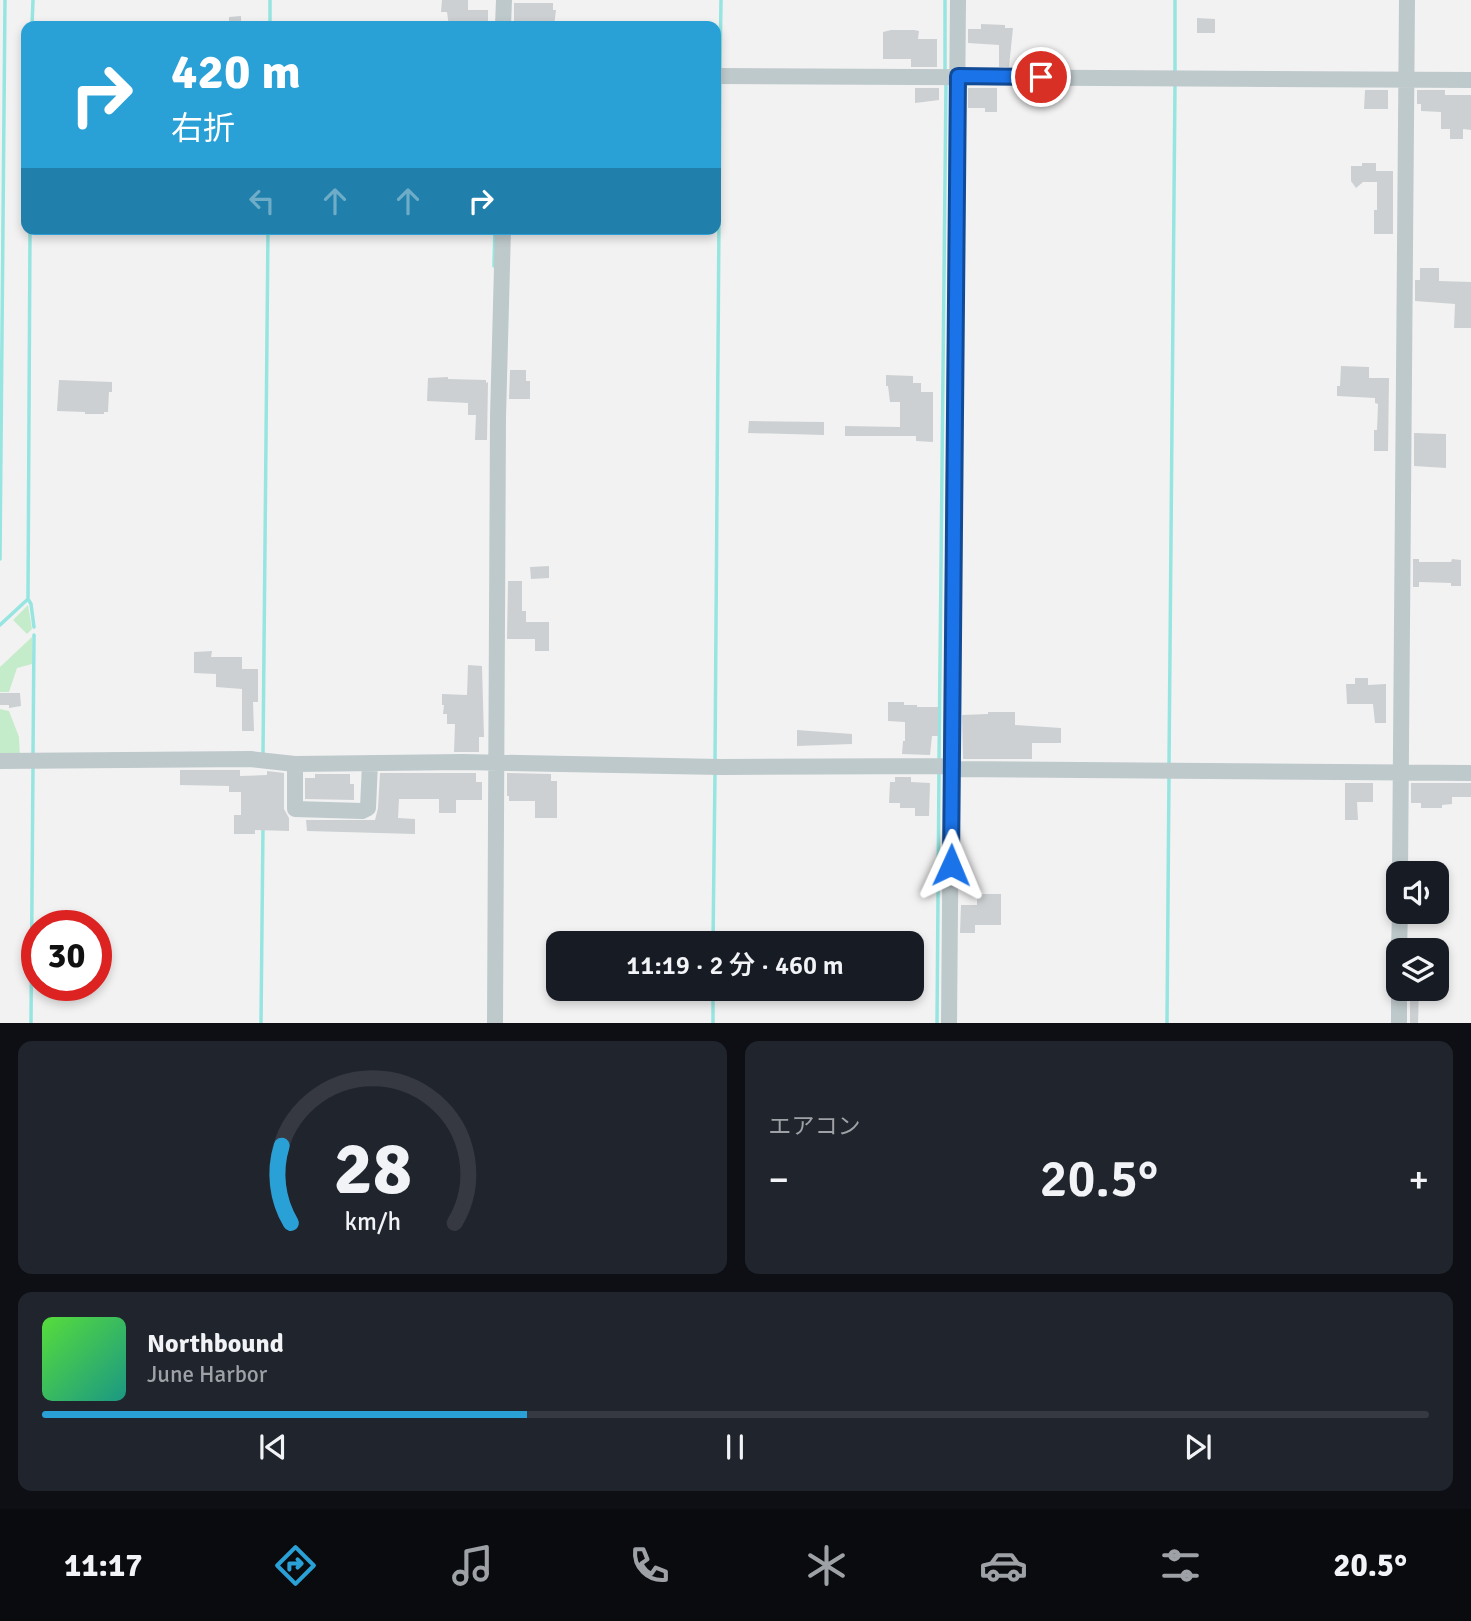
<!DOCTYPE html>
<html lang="ja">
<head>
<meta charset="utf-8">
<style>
  :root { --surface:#171b24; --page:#20242c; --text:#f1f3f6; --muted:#9ea1a6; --line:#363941; --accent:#29a1d6 }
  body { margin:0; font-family:Signika,"Noto Sans JP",sans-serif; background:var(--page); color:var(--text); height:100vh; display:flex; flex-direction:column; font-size:26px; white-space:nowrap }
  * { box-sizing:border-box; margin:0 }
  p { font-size:23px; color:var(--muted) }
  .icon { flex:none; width:38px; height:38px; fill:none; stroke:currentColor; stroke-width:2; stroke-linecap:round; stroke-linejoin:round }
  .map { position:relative; height:1023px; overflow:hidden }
  .details { display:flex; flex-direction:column; gap:18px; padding:18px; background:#0d0f14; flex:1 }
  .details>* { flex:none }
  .hud { position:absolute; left:21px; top:21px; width:700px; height:214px; border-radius:14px; box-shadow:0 4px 10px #0003; background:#29a1d6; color:#fff; overflow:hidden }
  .fabs { position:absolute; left:1386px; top:861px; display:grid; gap:14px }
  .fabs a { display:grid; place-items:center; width:63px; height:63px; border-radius:14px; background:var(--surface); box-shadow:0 4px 10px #0003; font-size:35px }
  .speed { position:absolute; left:21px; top:910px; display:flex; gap:14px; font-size:35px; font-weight:700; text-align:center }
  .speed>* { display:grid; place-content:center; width:91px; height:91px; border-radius:50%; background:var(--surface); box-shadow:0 4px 10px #0003; line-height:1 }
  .speed .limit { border:10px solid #d22; background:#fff; color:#111 }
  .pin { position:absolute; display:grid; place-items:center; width:60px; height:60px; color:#fff; margin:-30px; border:4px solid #fff; border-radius:50%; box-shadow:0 2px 7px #0007 }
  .me { position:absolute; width:77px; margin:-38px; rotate:1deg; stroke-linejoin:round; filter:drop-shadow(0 0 5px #0008) }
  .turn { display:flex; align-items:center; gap:24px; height:147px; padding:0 35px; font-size:32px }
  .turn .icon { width:91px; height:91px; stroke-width:2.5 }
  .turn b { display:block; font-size:49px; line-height:60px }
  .lanes { display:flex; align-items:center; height:66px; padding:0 35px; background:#0003; justify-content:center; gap:35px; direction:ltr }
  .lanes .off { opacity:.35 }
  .big { font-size:52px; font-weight:600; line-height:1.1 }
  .details .tile { flex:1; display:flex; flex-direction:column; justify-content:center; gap:10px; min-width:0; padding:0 24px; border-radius:14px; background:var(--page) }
  .details .dial { align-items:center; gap:0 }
  .dial svg { height:182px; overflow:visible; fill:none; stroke:var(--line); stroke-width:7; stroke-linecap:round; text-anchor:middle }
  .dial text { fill:var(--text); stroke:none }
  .song { display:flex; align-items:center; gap:21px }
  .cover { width:84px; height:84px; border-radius:10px; background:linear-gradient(135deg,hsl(110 70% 55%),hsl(170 70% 35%)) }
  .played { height:7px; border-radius:4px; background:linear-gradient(90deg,var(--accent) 35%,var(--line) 35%) }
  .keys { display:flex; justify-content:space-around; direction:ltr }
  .heat { display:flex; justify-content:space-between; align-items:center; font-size:38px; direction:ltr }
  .details .tiles { flex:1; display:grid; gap:18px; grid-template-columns:1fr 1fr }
  .tile:last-child { grid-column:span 2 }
  .trip { position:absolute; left:546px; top:931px; width:378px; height:70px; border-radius:14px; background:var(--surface); box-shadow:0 4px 10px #0003; font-weight:600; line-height:70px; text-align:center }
  .dock { display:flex; height:112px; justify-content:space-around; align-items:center; background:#090b0e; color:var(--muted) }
  .dock .icon { width:49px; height:49px }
  .dock .current { color:var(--accent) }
  .dock b { font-size:32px; color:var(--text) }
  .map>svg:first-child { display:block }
  .green { fill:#c5ecca }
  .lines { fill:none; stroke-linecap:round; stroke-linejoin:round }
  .stream { stroke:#96e5e1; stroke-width:3.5 }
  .building { fill:#ccd0d2 }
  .minor { stroke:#bec9cc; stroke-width:16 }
  .route-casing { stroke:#114b97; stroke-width:18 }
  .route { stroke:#1a73e8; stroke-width:12 }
</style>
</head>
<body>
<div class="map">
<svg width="1471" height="1023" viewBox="0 0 1471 1023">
  <rect width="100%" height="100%" fill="#f3f2f2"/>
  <path class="green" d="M28,605L32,629L27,634L13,620Z
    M32,637V664L17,668L9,692H0V667Z
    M0,709L9,711L19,737L20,758H0Z"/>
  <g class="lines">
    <path class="stream" d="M945,0V71
      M32,26L33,0
      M270,26V0
      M720,70L721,0
      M1175,75V0
      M494,266L495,229
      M0,559L5,0
      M28,599L31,604L34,627
      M0,625L28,599L30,229
      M33,755L34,635
      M263,755L268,229
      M939,761L946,83
      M715,762L720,82
      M1169,766L1175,84
      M1393,912L1394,874
      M713,943L715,773
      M1393,989V951
      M31,1023L33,767
      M261,1023L263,826
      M713,1023V989
      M937,1023L939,772
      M1167,1023L1169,775"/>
  </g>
  <path class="building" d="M442,0H468V10H488V26H449L447,12H441Z
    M514,3H553V10H556L554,26H514Z
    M241,16V26H229V17Z
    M1197,18L1215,19V33H1197Z
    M981,24L1005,25V28H1013L1009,67H999V45L968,43V29H981Z
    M891,30H914L919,31L918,39H937V67H911V59H883V32Z
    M915,88H939V100L915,103Z
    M968,88H997V112H985V108H968Z
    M1365,90H1388V109H1364Z
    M1417,90H1445V95H1471V130L1463,129V139H1450V129H1441V112L1421,111V104H1417Z
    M1362,163H1376V171H1393V234H1374V210H1377V182H1363L1356,188L1351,181V166H1362Z
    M1420,268H1439V281L1471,282V328H1454L1455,304L1415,301V280H1420Z
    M1341,366L1369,367V378H1389L1388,451H1374V430H1377L1378,404L1375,403V398L1337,396V386H1340Z
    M510,370H526V381H530V399H509Z
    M886,375L913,376V383H921V392H933V442L916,441V436H845V426L900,427V402H890L888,386H886Z
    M448,377V379L486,380V383L488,382L487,440H475L476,415H468V403L427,401L428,378Z
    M59,380L112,382V392H109L108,412H104V414H85V412L57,411Z
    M749,421L824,422V435L748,433Z
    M1414,433L1446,434V468L1414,466Z
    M1413,559H1419V562H1451L1452,559L1461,560V586H1451V583L1419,582V587H1413Z
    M549,566V578L531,579L530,567Z
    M508,581H522V611H526V622H549V651H535V639H507Z
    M212,651L211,657H242V669H258V702H253L254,731H242V689L216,687V674L194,673V652Z
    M468,665L482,666L484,737H479V752H454L455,724H447V714H443L444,705H442V694L467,695Z
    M1355,678H1368V685L1386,684V723H1375L1373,704H1347L1346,684H1355Z
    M0,693H20L21,706L9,708V705H0Z
    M888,702H904V705H917V707H938V736H932L930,755L902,754L903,741H905V722L888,721Z
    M988,712H1015V725L1061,728V743H1032V759H963L962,715L988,714Z
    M797,730L852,734V744L797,746Z
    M180,770H240V776L267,775V771L284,773V809L289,818V831L255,830V834H234V815H241V792H229V786L180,785Z
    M380,773H476V782H482V800H456V813H439V799H399L398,818L415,819V834L307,831L306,820H375L378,808Z
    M507,773L551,774V781H557V818H535V801H509V796H507Z
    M315,774H350V784H354V800L305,799V778H315Z
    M895,777H911V782L930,783L929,816H915V808H900V803H889L890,782H895Z
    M1345,783H1373V802H1357L1358,820H1345Z
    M1411,783H1471V797H1452V804L1442,805V808H1421V803H1411Z
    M977,894H1001V925H975V933H960L961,905H977Z
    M1410,989H1419L1418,1023H1410Z"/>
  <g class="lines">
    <path class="minor" d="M503,26L504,0
      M716,76L1471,80
      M0,761L250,759L295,764L463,762L720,767L951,766
      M295,764V809L362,811L368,808L370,763
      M952,769L1471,773
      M1400,873L1407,0
      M1399,950L1400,912
      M1399,989V1023
      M495,1023L498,417L503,229
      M949,1023L958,0"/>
  </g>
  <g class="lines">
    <g class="route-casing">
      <path id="route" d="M951,865L958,76L1041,77"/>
    </g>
    <use href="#route" class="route"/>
  </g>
</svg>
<div class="fabs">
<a><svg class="icon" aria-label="sound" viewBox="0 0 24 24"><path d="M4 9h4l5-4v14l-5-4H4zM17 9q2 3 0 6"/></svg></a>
<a><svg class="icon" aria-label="layers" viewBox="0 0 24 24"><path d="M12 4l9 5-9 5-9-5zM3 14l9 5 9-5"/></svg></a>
</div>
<div class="speed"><div class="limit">30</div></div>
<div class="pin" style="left:1041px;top:77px;background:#d93025"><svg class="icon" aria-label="arrive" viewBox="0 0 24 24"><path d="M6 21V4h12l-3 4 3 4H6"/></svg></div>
<svg class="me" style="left:951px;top:865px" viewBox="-20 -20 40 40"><path d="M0-17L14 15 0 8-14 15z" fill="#1a73e8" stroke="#fff" stroke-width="4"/></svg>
<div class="trip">11:19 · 2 分 · 460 m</div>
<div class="hud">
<div class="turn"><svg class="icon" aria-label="right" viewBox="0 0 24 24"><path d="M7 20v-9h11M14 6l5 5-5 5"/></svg><div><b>420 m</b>右折</div></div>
<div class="lanes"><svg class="icon off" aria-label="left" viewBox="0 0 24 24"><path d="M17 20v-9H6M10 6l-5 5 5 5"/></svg><svg class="icon off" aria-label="ahead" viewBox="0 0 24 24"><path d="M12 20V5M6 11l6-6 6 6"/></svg><svg class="icon off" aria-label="ahead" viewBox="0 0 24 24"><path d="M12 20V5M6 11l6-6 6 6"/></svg><svg class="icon" aria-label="right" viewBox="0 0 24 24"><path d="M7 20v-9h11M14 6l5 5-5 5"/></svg></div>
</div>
</div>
<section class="details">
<div class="tiles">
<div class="tile dial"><svg viewBox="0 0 100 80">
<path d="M14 69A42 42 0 1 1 86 69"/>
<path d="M14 69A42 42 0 0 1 10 35" stroke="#29a1d6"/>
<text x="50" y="56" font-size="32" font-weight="700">28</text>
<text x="50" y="72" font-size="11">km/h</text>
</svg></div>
<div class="tile"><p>エアコン</p>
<div class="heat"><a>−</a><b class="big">20.5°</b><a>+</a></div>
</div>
<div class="tile">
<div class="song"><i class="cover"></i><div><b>Northbound</b><p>June Harbor</p></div></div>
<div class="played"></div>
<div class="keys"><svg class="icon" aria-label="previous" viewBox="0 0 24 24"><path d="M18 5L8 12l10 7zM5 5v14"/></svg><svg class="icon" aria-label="pause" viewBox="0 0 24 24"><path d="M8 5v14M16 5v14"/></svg><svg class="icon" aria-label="next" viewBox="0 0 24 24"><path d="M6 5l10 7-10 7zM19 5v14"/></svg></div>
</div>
</div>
</section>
<nav class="dock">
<b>11:17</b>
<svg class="icon current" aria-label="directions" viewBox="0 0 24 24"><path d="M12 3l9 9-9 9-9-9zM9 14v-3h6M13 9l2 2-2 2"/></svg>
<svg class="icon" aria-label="music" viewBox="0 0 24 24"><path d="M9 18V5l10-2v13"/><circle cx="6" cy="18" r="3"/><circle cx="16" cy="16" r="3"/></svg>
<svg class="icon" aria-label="phone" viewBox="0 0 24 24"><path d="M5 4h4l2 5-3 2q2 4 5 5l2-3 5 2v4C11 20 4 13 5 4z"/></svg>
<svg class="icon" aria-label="climate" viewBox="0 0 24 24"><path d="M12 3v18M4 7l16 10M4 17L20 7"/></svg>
<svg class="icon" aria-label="car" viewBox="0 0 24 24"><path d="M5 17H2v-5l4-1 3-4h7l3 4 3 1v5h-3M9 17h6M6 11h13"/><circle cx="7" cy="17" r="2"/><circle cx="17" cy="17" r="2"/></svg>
<svg class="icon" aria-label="filters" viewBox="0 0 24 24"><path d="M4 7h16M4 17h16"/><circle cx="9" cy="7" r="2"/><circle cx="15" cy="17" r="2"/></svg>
<b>20.5°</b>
</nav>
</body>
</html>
